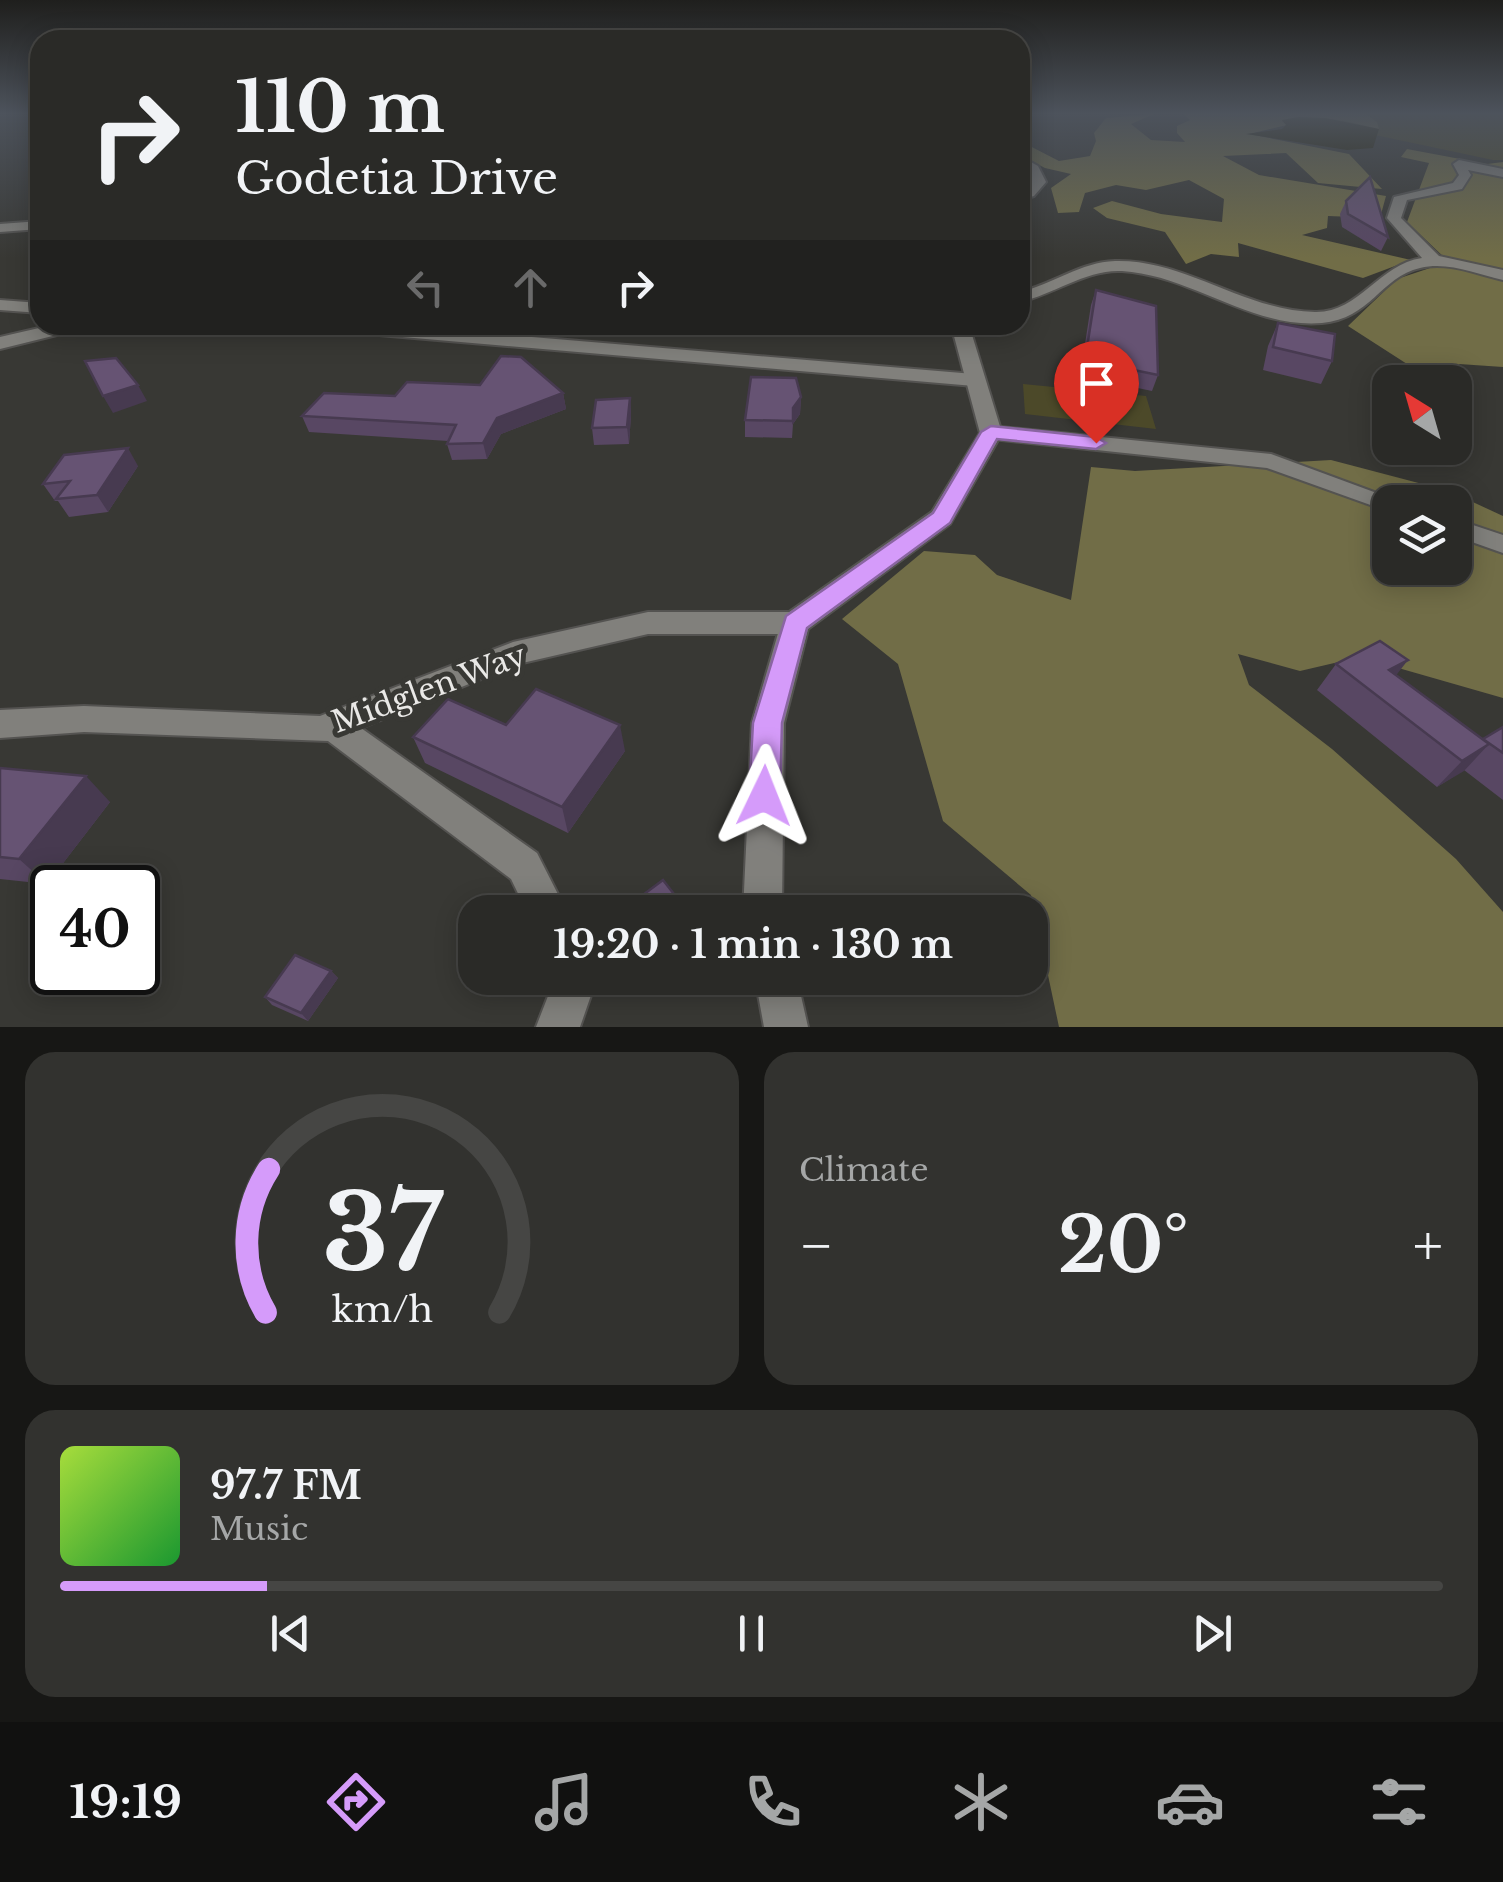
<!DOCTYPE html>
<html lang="en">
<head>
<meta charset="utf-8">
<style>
  :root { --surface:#2a2a27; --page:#32322f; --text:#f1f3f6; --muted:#a5a7a7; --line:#464644; --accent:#d59bfa }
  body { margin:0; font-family:"Libre Baskerville",serif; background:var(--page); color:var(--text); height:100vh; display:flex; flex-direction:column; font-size:38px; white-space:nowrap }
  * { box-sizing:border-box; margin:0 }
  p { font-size:32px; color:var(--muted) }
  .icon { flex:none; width:55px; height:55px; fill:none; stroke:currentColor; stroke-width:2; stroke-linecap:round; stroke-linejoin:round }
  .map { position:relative; height:1027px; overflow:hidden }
  .panel { display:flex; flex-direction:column; gap:25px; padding:25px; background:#171715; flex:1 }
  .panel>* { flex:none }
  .guide { position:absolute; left:30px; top:30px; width:1000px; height:305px; border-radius:30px; box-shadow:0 5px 25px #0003,0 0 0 2px var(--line); background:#2a2a27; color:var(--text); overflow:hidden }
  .needle { width:65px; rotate:323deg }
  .tools { position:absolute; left:1372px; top:365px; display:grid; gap:20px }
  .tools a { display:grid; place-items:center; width:100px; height:100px; border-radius:20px; background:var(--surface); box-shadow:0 5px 25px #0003,0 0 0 2px var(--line); font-size:50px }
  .speed { position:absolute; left:30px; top:865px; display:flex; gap:20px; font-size:50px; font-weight:700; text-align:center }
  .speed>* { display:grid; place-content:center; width:130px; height:130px; border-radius:50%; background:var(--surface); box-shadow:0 5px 25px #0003,0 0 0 2px var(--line); line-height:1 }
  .speed .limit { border:5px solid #111; border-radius:15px; background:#fff; color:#111 }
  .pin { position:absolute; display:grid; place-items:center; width:85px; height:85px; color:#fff; margin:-102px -42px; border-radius:50% 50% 50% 0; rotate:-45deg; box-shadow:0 0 10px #0007 }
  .pin .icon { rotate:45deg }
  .me { position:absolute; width:110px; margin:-55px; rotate:2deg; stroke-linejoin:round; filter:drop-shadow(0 0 8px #0008) }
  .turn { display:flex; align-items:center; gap:35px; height:210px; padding:0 40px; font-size:45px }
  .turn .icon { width:130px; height:130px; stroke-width:2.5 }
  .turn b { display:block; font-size:70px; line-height:85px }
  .lanes { display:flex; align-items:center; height:95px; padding:0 40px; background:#0003; justify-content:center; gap:50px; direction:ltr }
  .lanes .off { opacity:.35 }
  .big { font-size:75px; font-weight:700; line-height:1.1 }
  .panel .card { flex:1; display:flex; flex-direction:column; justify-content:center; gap:15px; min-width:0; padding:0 35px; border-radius:30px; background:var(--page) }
  .panel .dial { align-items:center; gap:0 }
  .dial svg { height:260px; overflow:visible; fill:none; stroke:var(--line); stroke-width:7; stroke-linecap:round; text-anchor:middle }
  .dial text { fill:var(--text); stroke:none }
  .song { display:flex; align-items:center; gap:30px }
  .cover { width:120px; height:120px; border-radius:15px; background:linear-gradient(135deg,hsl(80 70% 55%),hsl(130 70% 35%)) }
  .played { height:10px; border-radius:5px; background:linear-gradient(90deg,var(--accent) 15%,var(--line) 15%) }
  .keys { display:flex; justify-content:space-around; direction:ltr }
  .heat { display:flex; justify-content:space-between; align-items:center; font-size:55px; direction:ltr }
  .panel .tiles { flex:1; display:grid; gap:25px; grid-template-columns:1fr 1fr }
  .card:last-child { grid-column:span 2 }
  .trip { position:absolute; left:458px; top:895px; width:590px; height:100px; border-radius:30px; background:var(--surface); box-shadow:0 5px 25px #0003,0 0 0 2px var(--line); font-weight:700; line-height:100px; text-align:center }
  .tab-bar { display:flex; height:160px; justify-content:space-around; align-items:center; background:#111110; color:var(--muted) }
  .tab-bar .icon { width:70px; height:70px }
  .tab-bar .on { color:var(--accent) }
  .tab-bar b { font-size:45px; color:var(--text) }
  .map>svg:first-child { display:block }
  .green { fill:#4c4929 }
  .forest { fill:#716d47; fill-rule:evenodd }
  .water { fill:#221e03 }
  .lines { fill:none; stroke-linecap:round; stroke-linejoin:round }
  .minor-casing { stroke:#545351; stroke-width:4 }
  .tertiary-casing { stroke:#545351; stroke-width:4 }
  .minor { fill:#81807c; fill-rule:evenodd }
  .tertiary { fill:#81807c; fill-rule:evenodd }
  .wall { fill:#584763 }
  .shaded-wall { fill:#473a50 }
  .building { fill:#665373; stroke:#473a50; stroke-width:2.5 }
  .route { fill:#d59bfa; stroke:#8a65a2; stroke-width:2.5 }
  .labels { text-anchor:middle; stroke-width:10; stroke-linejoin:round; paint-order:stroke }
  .near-street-label { font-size:30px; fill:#e9e8e6; stroke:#383834 }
</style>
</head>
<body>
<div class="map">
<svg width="1503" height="1027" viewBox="0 0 1503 1027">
  <rect width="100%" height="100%" fill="#383834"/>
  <path class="green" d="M1276,114H1503V160H1493Z
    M1023,384L1146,396L1156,429L1025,414Z"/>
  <path class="forest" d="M1154,114L1131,124L1151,140L1185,142L1177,133V126L1190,120L1184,114H1366L1377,122L1379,129C1347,121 1315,113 1282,121L1287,125L1249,134L1349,154L1382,189L1318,183L1286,153L1223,156L1259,175L1386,196L1380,218L1328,216L1327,228L1302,235L1411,260L1363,278L1238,243L1239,257L1211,254L1186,264L1165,232L1107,218L1093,208L1112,201L1161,214L1222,222L1224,199L1189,180L1146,190L1116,185L1085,193L1079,212L1058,213L1051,188L1071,174L1045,168L1020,155V141L1059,161L1090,156L1096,141L1094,133L1106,118Z
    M1407,149L1487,164L1503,162V271L1447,260L1407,222L1429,163L1401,157Z
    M1439,265L1503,280V367L1459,364L1474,390L1455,388V382H1435L1348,326L1397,279Z
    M1331,460L1449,491L1503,516V698L1360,657L1300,671L1238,654L1249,685L1332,749L1456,859L1503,912V1027H1059L1031,895L943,821L898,664L842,619L924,551L975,555L997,575L1071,600L1091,467L1135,471ZM1390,502H1455V568H1390Z"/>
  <path class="water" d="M1298,117L1325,118L1379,129L1373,148L1347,150L1246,134L1282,129L1286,125L1282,120Z"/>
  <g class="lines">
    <g class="minor-casing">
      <path id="minor" d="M1459,160L1503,169V177L1468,170L1471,175L1462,189L1407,200L1401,218L1439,256L1503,270V280C1476,274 1448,261 1420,268C1381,277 1370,319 1322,323C1252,329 1191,275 1122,271C1087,269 1054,294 1020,302V292C1053,284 1081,262 1115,261C1185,259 1245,311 1315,312C1359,313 1379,264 1422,258L1387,218L1394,197L1453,183L1459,175L1453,164Z
        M40,221V229L0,232V224Z
        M0,300L40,303V313L0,310Z
        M52,325H84L81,329L0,349V337Z
        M312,325H387L974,374L984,380L974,386L321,330Z
        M991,426L1271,454L1401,502H1390V512L1267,468L983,438L980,433L983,428Z
        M1455,519L1503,535V553L1455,536Z
        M648,612H795L805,615L809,623L805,631L795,634H648L518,664L361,728L537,853L567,912H527L511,879L328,741L84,732L0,738V710L84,706L320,716L513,642Z
        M555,978H597L580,1027H536Z"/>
    </g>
    <g class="tertiary-casing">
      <path id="tertiary" d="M1020,156L1038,166L1046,182L1034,196L1020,200V192L1032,181L1028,171L1020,165Z
        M951,325H969L1002,433L950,524L808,629L784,723L782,912H743L752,723L781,623L785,615L932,512L980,433Z
        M755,978H797L808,1027H764Z"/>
    </g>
    <use href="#minor" class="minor"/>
    <use href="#tertiary" class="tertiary"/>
  </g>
  <path class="wall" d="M1346,201L1388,237L1381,251L1342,227L1340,214Z
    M1096,290L1158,375L1152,391L1080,376L1091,305Z
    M1278,323L1332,361L1321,384L1263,370L1268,346Z
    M563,393L566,409L501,434L487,459L452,460L447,444L448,441L309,432L302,416L395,396Z
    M801,397L800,414L793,424L792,438L745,437V420Z
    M630,398L631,415L629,444L594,445L592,428Z
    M138,466L108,512L69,517L58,501H55L43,484Z
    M1336,664L1396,675L1482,739L1503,727V800L1464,770L1437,787L1317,690Z
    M506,725L625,751L568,833L425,763L413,737Z
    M0,768L110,802L47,884L0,879Z
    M331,971L338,978L308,1021L272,1005L265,997Z"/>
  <path class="shaded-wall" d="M138,385L147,401L113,413L103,396Z
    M563,393L566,409L501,434L487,459L483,443L497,418Z
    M801,397L800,414L792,425L793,408Z
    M630,398L631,415L629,444L627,427Z
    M128,448L138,466L108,512L97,495Z
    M1408,660L1387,687L1389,670Z
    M620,725L625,751L568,833L562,807Z
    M1489,744L1464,771L1437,787L1462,761Z
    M86,776L110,802L47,884L19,859Z
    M331,971L338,978L308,1021L301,1013Z"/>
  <path class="building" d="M1370,177L1388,237L1348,214L1346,201Z
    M1096,290L1156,306L1158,375L1085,360Z
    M1278,323L1335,334L1332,361L1273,347Z
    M501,356L521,357L563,393L497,418L483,443L447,444L456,425L302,416L324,393L395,396L407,382L480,385Z
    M116,358L138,385L103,396L85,361Z
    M751,377L796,378L801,397L793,408V421L745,420Z
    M630,398L627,427L592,428L596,400Z
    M128,448L97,495L56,499L70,481L43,484L64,455Z
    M1380,641L1408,660L1389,670L1489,744L1462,761L1336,664Z
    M536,689L620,725L562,807L413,737L448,699L506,725Z
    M1503,727V753L1483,739Z
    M0,768L86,776L19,859L0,857Z
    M663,880L688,912H620Z
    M295,955L331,971L301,1013L265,997Z"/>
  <linearGradient id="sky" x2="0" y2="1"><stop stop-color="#1f1f1d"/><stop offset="0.44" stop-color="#4d535c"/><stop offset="1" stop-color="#4d535c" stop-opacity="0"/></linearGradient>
  <rect width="1503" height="258" fill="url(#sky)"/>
  <path class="route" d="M991,426L1096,437L1106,443L1096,449L997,439L950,523L807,628L782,723L780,796L776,806L764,810L753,806L749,796L753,723L786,616L933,513L981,432Z"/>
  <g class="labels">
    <g class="near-street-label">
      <text transform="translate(429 689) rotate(-20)" y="10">Midglen Way</text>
    </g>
  </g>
</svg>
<div class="tools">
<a><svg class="needle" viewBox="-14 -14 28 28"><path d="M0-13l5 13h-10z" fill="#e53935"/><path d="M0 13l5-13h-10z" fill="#a5a7a7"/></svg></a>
<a><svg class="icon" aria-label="layers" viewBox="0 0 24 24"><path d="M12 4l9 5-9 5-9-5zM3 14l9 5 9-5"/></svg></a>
</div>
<div class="speed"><div class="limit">40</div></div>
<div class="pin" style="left:1096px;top:443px;background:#d93025"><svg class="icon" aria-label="arrive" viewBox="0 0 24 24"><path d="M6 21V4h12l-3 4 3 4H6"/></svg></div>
<svg class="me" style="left:764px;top:796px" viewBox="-20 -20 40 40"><path d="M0-17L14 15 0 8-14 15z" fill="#d59bfa" stroke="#fff" stroke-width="4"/></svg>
<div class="trip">19:20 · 1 min · 130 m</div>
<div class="guide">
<div class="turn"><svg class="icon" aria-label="right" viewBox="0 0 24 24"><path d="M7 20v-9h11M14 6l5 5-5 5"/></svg><div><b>110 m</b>Godetia Drive</div></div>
<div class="lanes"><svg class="icon off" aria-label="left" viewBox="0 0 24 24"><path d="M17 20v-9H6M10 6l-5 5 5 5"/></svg><svg class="icon off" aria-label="ahead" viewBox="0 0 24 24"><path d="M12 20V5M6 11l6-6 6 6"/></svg><svg class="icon" aria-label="right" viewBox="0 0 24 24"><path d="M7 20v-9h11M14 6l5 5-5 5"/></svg></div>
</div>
</div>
<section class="panel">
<div class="tiles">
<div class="card dial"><svg viewBox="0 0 100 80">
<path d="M14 69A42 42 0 1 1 86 69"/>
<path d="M14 69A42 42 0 0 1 15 25" stroke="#d59bfa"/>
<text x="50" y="56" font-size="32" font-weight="700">37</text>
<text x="50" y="72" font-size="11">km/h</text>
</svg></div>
<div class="card"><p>Climate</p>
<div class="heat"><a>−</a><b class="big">20°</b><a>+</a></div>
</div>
<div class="card">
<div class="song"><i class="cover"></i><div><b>97.7 FM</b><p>Music</p></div></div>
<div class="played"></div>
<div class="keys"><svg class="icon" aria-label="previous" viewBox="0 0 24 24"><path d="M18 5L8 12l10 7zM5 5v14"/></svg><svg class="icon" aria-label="pause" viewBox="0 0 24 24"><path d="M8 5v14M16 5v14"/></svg><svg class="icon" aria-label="next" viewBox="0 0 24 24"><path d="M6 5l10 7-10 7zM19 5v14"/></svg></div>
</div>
</div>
</section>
<nav class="tab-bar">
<b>19:19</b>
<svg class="icon on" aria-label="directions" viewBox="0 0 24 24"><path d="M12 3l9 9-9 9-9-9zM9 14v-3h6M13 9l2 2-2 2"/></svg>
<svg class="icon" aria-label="music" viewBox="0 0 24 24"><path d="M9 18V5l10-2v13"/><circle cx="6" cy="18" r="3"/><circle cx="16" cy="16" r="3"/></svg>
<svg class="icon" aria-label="phone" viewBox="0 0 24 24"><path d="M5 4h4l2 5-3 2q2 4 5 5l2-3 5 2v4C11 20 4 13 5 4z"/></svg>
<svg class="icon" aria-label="climate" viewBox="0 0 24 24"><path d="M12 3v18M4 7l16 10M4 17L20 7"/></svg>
<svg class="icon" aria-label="car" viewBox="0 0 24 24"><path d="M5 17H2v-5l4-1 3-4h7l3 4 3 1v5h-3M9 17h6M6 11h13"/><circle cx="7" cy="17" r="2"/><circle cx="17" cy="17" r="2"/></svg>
<svg class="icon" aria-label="filters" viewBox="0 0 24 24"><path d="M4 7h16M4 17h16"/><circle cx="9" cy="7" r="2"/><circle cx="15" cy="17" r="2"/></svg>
</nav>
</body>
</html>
